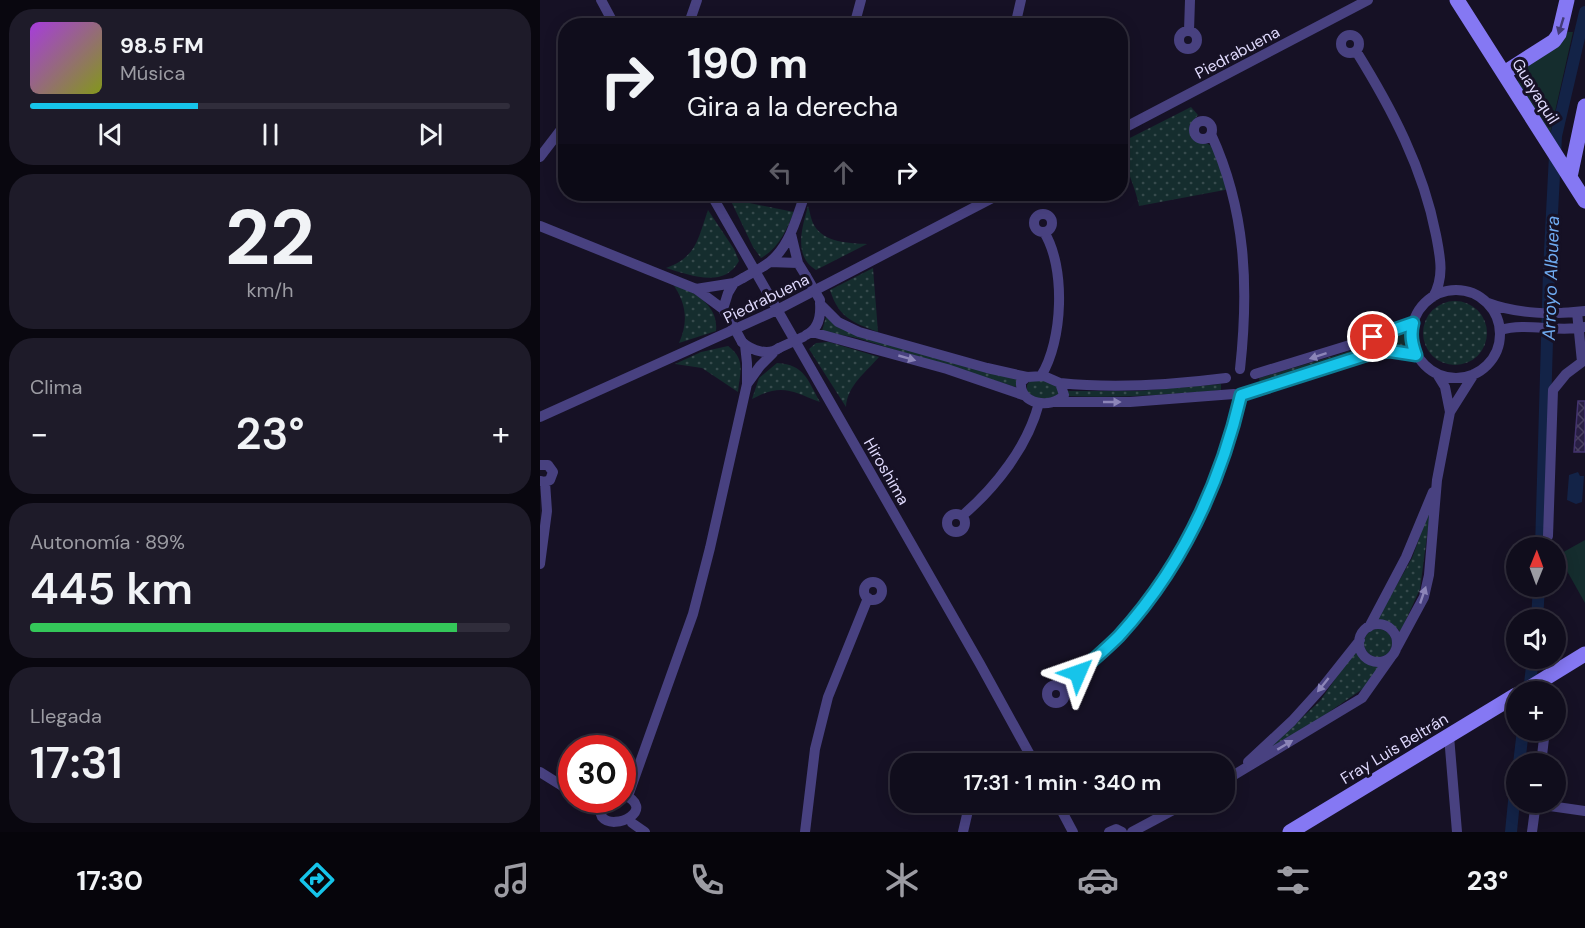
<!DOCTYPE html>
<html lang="es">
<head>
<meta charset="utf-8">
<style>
  :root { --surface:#100d1c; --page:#1e1b29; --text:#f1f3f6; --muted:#9c9ca3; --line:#302d3b; --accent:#16c4ea }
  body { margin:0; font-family:"DM Sans",sans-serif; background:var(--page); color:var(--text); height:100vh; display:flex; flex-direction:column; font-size:22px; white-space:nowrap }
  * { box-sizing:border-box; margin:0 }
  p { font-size:20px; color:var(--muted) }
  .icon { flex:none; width:33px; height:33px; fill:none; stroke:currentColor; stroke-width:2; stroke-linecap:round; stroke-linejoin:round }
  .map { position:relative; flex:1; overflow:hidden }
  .panel { display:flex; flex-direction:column; gap:9px; padding:9px; background:#09070f; width:540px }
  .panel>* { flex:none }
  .banner { position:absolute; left:18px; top:18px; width:570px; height:183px; border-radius:24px; box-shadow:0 3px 15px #0003,0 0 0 2px var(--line); background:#100d1c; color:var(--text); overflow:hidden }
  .needle { width:39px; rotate:1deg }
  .tools { position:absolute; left:966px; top:537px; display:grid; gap:12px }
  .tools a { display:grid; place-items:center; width:60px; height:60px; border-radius:50%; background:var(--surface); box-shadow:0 3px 15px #0003,0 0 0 2px var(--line); font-size:30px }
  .speed { position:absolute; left:18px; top:735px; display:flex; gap:12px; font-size:30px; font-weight:700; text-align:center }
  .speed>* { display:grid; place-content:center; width:78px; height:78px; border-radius:50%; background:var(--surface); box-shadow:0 3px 15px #0003,0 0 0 2px var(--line); line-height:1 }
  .speed .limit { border:9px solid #d22; background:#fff; color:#111 }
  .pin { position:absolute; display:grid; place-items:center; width:51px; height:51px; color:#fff; margin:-26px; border:3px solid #fff; border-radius:50%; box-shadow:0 2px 6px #0007 }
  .me { position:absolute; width:66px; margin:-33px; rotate:47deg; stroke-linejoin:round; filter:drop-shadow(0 0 4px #0008) }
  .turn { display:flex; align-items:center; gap:21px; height:126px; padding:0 30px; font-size:27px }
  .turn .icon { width:78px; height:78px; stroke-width:2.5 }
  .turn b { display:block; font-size:42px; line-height:51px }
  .lanes { display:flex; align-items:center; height:57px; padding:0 30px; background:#0003; justify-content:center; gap:30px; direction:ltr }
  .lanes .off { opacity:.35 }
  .big { font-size:45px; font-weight:600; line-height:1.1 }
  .panel .tile { flex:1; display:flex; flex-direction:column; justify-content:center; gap:9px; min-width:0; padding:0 21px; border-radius:24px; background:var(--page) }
  .panel .dial { align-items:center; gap:0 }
  .dial b { font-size:78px; line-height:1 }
  .song { display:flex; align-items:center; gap:18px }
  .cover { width:72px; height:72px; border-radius:9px; background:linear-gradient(135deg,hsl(280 70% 55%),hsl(70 70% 35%)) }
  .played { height:6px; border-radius:3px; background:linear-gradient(90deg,var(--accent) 35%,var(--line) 35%) }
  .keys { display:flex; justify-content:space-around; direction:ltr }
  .heat { display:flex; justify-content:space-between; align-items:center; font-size:33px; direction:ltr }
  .charge { height:9px; border-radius:4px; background:linear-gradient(90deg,#34c759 89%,var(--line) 0) }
  .trip { position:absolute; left:350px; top:753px; width:345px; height:60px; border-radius:24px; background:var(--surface); box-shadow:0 3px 15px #0003,0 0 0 2px var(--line); font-weight:600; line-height:60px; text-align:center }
  .tabs { display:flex; height:96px; justify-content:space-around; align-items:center; background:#06050b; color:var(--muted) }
  .tabs .icon { width:42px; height:42px }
  .tabs .active { color:var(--accent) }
  .tabs b { font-size:27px; color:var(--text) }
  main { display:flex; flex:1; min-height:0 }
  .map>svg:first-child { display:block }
  .grass { fill:url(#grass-dots) }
  .park { fill:#152d2e }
  .water { fill:#132347 }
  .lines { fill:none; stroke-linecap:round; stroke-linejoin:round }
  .canal { stroke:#132347; stroke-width:12 }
  .building { fill:url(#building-cross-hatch); stroke:#43336e; stroke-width:1.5 }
  .street { stroke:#484180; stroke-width:10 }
  .secondary { stroke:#8578f3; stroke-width:15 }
  .street-bridge { stroke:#484180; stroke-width:10 }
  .oneway { fill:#423a77 }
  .oneway2 { fill:#8c85b8 }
  .route-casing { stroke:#0e7f98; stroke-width:15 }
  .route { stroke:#16c4ea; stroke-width:10 }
  .labels { text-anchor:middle; stroke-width:6; stroke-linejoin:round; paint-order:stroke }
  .street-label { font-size:16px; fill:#dfd9fc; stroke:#161125 }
  .water-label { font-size:18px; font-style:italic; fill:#70acf2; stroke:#161125 }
</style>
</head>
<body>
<main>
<section class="panel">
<div class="tile">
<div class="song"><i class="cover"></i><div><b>98.5 FM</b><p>Música</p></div></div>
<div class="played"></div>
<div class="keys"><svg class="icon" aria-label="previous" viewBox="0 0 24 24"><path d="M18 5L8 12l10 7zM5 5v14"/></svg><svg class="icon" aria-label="pause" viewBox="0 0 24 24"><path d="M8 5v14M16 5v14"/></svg><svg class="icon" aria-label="next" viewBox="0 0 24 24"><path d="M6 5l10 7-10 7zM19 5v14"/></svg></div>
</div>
<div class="tile dial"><b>22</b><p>km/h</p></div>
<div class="tile"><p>Clima</p>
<div class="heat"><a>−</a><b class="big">23°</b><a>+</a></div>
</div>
<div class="tile"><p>Autonomía · 89%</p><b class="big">445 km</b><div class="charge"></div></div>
<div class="tile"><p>Llegada</p><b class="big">17:31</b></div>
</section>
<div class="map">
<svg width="1045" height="832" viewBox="0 0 1045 832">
  <defs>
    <pattern id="grass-dots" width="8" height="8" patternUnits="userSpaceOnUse" patternTransform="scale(1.5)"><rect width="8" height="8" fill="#152d2e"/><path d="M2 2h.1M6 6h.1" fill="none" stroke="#374b4d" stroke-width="1.8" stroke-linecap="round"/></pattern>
    <pattern id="building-cross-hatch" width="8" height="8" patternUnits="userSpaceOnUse" patternTransform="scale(1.5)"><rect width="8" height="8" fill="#291f44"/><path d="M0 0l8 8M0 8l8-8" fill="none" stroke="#483f60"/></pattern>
  </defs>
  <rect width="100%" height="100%" fill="#161125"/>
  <path class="grass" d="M651,107L658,115L649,126L655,141L668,144L673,147L690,189L599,206C596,187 581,158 580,143Z
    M190,199L254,212C246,231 239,248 221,258L213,247Z
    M268,206C270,212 271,220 274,225C284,243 310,243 327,244L276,270C253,256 262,228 268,206Z
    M168,210L194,249L199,261C184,289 150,275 126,268C157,257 158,238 168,210Z
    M333,268L338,332C312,322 299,318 290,290Z
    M132,283C153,292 179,304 176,331L139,343C149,321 146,302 132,283Z
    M883 333a32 32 0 1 1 64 0a32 32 0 1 1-64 0Z
    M286,317L478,379L476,387L317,338L282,331Z
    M870,328L869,338L872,349L841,346L720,383L719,378L817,349Z
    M289,342L339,357C326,372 307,386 306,407L269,349L276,343Z
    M188,346C206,359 200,372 198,392L162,368L135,364L161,352Z
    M237,363C265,365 267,379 280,402C251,391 242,383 212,399L219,378Z
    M500,380L514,383L520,391L515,398L498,399L487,392V385L490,381Z
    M681,384V390C630,395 578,398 526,396L527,391H598Z
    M891,506L880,589L859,635V630L849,623L837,620L872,558Z
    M824 643a14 14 0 1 1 28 0a14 14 0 1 1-28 0Z
    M816,649C822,660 828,664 841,665L824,688L767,727L727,750L780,701Z"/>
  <path class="park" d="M1027,32H1033L1010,134L978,83L979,75L984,69L1015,48Z
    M1045,540V603L1018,555Z"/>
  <path class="water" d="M1038,472L1040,476H1044L1042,502L1036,504L1027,500L1029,475Z"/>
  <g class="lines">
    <path class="canal" d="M1001,548L1009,271L1016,136L1045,12
      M997,620L999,586
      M989,692L993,658
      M979,764L983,730
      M971,832L976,781"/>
  </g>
  <path class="building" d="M1038,401H1045V452H1034Z"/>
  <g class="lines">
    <path class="street" d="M61,0L75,26
      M148,26L157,0
      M314,26L321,0
      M475,26L481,0
      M649,31L650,0
      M639 40a9 9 0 1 1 18 0a9 9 0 1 1-18 0Z
      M801 44a9 9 0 1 1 18 0a9 9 0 1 1-18 0Z
      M816,51C852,109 883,168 896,235C900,256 905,277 893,297
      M654 130a9 9 0 1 1 18 0a9 9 0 1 1-18 0Z
      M580,130L828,0
      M671,134C706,210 709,287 700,369
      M0,157L26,123
      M171,194L440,664L495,764
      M494 223a9 9 0 1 1 18 0a9 9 0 1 1-18 0Z
      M0,226L156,289
      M251,234L258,263
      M230,262L258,263L266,276
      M224,266C249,251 256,219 265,194
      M872 334a44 44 0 1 1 88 0a44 44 0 1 1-88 0Z
      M948,303C977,314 1014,315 1045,311
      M281,305L298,322L319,332L447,368L487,377
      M183,309L156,289L194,283L203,278
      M185,313L183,309L188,293L194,283
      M960,330C987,322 1017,333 1045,327
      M272,332L407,369L483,395
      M266,335C279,329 281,316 280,303
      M202,342C212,351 229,356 239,348
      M715,374L813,344L873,323
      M897,374L905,387L910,412
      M501,376C523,341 526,267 504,232
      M504,376L520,383L524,395C511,410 479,404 481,382L487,377Z
      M520,383C576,389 631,385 686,378
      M207,384L220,366L233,353
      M711,391L796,366L832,353L850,351L877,355
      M514,402H590L694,394
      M0,417L237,310L460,194
      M0,465H8L13,472L10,480L5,482L1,481
      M407 523a9 9 0 1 1 18 0a9 9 0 1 1-18 0Z
      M422,516C456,487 488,446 499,403
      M1008,536L1013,390L1026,374L1042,362L1037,312
      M0,564L7,511L5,482
      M324 591a9 9 0 1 1 18 0a9 9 0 1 1-18 0Z
      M819 643a19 19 0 1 1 38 0a19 19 0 1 1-38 0Z
      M829,627L866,557L893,492
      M857,647L884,597L889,575L897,480L910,412L934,374
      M507 694a9 9 0 1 1 18 0a9 9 0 1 1-18 0Z
      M522,687C541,671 560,655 577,638C643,572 680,485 701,395
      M909,736L917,832
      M708,762L752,721L781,689L820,640
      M1001,764L1005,730
      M0,772L32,792
      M684,781L822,698L851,657
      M88,796L153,614L170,548L207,384V363L205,345
      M48,800L63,804
      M66,800C61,805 59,811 62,817C74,832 119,809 82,794
      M517,802L533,832
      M996,804L1045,811
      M92,823L105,832
      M265,832L275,749L288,697L328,598
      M423,832L430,802
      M569,832L576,829L582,832
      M592,832L648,802
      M992,832L996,802"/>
    <path class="secondary" d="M917,0L1045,201
      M964,73L1014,41L1019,34L1027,0
      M1030,177L1045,106
      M983,692L1045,654
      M750,832L976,695"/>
    <path class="street-bridge" d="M266,276L280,300
      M203,278L224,266
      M189,318L202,342
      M239,348L263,337"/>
  </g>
  <defs><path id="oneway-solid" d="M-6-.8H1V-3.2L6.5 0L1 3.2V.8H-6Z" transform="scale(1.5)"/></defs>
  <use class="oneway" href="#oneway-solid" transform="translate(1021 26) rotate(107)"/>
  <g class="oneway2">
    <use href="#oneway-solid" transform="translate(778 356) rotate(162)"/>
    <use href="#oneway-solid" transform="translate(367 358) rotate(16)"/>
    <use href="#oneway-solid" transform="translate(572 402)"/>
    <use href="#oneway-solid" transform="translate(883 595) rotate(-71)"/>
    <use href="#oneway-solid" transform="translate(783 685) rotate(129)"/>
    <use href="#oneway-solid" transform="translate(745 745) rotate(-31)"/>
  </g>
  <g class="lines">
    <g class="route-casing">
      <path id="route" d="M538,673C552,661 566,649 579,636C642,567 680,485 701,395L832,353L850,351L876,355C872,344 870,335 873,323L833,337"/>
    </g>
    <use href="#route" class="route"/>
  </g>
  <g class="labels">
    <g class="street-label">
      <text transform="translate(697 52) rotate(-28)" y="6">Piedrabuena</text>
      <text transform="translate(996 91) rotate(58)" y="6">Guayaquil</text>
      <text transform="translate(226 298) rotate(-26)" y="6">Piedrabuena</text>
      <text transform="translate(347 471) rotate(60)" y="6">Hiroshima</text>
      <text transform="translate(854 748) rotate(-31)" y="6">Fray Luis Beltrán</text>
    </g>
    <g class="water-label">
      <text transform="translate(1011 278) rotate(-88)" y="6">Arroyo Albuera</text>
    </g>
  </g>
</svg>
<div class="tools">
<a><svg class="needle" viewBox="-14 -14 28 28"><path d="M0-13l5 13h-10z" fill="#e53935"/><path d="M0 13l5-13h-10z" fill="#9c9ca3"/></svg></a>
<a><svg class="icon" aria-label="sound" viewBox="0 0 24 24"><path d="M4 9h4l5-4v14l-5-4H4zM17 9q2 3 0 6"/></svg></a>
<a>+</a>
<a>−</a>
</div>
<div class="speed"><div class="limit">30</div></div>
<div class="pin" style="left:833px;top:337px;background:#d93025"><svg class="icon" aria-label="arrive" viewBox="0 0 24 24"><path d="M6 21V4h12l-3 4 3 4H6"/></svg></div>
<svg class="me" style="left:538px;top:673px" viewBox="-20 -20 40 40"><path d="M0-17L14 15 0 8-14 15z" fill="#16c4ea" stroke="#fff" stroke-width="4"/></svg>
<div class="trip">17:31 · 1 min · 340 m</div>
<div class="banner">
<div class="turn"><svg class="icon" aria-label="right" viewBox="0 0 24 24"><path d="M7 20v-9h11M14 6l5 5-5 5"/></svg><div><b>190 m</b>Gira a la derecha</div></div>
<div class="lanes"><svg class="icon off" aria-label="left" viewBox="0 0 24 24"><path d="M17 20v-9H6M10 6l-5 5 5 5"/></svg><svg class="icon off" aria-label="ahead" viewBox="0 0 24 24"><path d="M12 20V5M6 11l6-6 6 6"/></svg><svg class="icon" aria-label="right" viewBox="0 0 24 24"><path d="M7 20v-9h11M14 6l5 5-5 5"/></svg></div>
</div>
</div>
</main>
<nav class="tabs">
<b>17:30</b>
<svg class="icon active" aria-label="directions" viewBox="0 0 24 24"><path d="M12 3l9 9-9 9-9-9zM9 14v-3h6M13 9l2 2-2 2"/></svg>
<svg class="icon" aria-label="music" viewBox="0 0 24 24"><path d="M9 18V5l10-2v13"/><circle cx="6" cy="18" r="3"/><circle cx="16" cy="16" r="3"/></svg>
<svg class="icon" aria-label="phone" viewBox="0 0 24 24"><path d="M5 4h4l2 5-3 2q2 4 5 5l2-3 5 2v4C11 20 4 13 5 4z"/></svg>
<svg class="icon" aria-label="climate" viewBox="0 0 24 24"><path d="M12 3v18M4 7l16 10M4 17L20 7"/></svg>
<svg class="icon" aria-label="car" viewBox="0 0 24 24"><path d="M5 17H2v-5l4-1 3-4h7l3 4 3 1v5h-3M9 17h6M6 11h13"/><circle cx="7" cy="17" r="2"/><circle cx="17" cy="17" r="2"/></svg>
<svg class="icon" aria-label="filters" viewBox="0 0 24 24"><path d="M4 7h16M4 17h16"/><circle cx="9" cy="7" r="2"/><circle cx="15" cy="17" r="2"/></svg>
<b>23°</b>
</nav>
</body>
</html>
